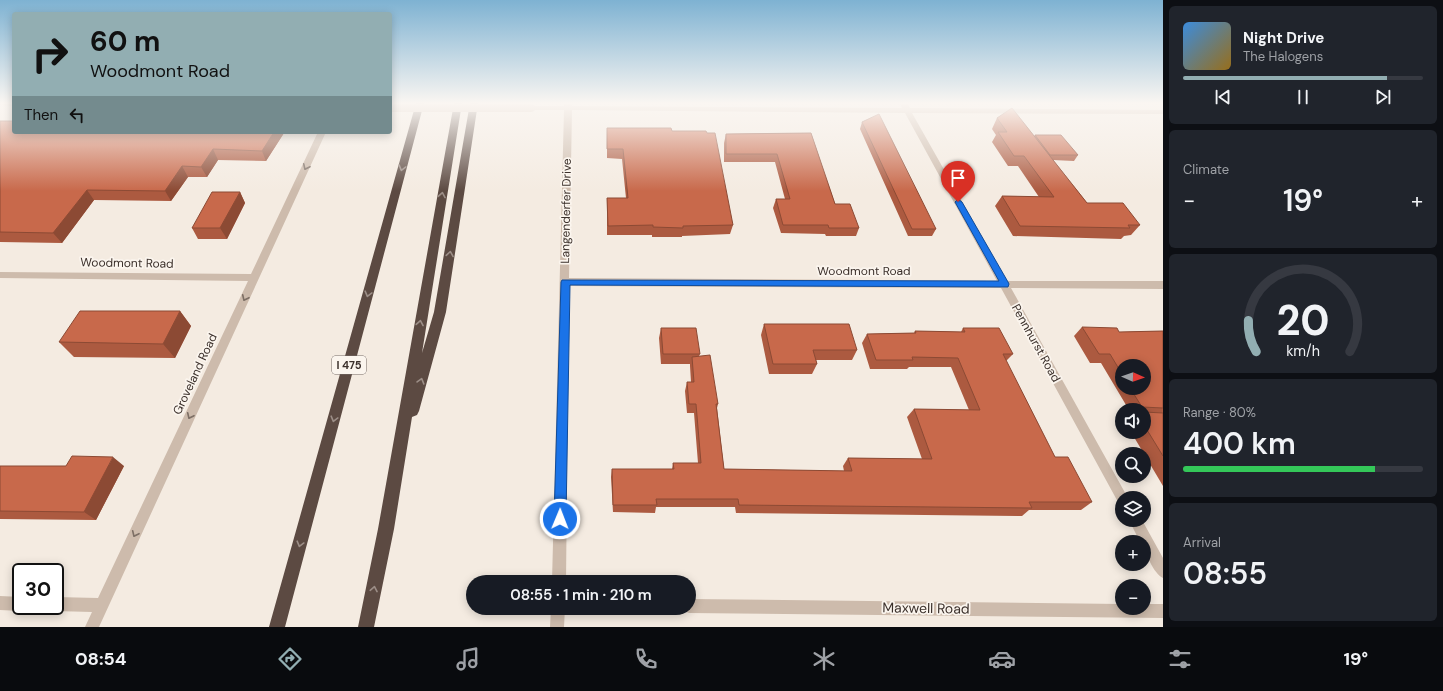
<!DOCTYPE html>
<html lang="en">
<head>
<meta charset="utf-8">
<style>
  :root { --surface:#171b24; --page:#20242c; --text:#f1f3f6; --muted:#9ea1a6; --line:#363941; --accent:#92aeb2 }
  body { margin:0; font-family:"DM Sans",sans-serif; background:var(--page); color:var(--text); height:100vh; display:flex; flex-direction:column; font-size:15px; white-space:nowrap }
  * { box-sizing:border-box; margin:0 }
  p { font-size:13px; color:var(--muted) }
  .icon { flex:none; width:22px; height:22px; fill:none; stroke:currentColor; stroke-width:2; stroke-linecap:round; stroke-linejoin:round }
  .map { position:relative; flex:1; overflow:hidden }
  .sheet { display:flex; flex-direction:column; gap:6px; padding:6px; background:#0d0f14; width:280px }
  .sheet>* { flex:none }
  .guide { position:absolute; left:12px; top:12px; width:380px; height:122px; border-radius:4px; box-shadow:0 2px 10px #0003; background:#92aeb2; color:#111; overflow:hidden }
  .needle { width:26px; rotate:92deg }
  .buttons { position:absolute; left:1115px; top:359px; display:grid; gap:8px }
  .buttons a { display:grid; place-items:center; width:36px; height:36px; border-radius:50%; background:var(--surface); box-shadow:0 2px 10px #0003; font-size:20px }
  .speed { position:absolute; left:12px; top:563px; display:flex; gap:8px; font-size:20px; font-weight:700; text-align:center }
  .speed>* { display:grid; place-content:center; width:52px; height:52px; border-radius:50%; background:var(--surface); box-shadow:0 2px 10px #0003; line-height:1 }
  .speed .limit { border:2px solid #111; border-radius:6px; background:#fff; color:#111 }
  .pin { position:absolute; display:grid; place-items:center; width:34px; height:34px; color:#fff; margin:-41px -17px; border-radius:50% 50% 50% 0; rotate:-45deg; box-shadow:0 0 4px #0007 }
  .pin .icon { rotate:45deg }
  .me { position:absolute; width:44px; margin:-22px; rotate:1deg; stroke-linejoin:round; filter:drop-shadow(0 0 3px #0008) }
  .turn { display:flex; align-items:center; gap:14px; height:84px; padding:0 12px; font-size:18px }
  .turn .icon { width:52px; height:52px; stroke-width:2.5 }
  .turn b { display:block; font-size:28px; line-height:34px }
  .then { display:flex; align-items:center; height:38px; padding:0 12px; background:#0003; gap:8px; font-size:15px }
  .big { font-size:30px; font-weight:600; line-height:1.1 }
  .sheet .tile { flex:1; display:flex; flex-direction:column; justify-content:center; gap:6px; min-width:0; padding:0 14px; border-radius:6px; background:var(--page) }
  .sheet .dial { align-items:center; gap:0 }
  .dial svg { height:104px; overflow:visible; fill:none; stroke:var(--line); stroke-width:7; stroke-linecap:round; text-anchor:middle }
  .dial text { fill:var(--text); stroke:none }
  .song { display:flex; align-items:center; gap:12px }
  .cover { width:48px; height:48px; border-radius:6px; background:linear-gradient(135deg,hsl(210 70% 55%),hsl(40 70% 35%)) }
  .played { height:4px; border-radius:2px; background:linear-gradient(90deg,var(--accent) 85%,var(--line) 85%) }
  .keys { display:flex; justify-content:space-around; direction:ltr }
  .heat { display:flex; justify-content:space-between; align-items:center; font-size:22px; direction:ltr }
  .charge { height:6px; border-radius:3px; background:linear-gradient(90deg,#34c759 80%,var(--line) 0) }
  .trip { position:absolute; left:466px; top:575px; width:230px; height:40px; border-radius:20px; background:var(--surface); box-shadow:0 2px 10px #0003; font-weight:600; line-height:40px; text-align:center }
  .tabs { display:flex; height:64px; justify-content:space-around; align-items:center; background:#090b0e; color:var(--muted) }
  .tabs .icon { width:28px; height:28px }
  .tabs .current { color:var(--accent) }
  .tabs b { font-size:18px; color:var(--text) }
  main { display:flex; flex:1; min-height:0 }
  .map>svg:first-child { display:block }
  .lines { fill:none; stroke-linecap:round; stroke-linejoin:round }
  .minor { fill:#cdbbac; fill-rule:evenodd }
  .highway { fill:#5c4a42; fill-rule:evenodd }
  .minor-bridge { stroke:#cdbbac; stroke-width:8 }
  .wall { fill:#ac5a40; fill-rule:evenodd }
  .shaded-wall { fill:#8c4a34 }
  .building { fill:#c8694b; stroke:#8c4a34 }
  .oneway { stroke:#7d6f65 }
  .oneway2 { stroke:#9c8e87 }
  .route { fill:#1a73e8; stroke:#114b97 }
  .labels { text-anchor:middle; stroke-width:3.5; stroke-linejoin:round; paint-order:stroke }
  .shield { fill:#fbf5ee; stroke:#756b66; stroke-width:1 }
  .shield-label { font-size:11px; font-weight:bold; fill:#3b302b }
  .street-label { font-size:12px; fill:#3b302b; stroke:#fbf5ee }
  .near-street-label { font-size:14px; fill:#3b302b; stroke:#fbf5ee }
</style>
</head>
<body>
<main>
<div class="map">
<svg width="1163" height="627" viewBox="0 0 1163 627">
  <rect width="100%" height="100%" fill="#f4ebe1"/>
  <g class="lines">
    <path class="minor" d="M0,103H14V106L2,105Z
      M564,103H572V106L902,108L900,103H907L910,108L1163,110V114L912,113L1007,281H1163V289L1011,288L1128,498H1122V504L1118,502L1001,288L569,286L566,582H552L564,110H531L527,108L531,106H564ZM572,110L905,113L997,281L569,278Z
      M318,132H326L99,627H85L92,612L55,611L50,609L49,606H55V597L98,598L248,281L0,278V272L251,274Z
      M1129,520H1142L1163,558V578C1154,574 1144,552 1144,542H1140Z
      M0,596L21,597V606H27L26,609L21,611L0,610Z
      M689,599L1122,604V608H1144V604H1163V618L689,613L684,611L683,608H689Z
      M551,608H565L564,627H550Z"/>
    <path class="highway" d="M416,103H424L285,627H269Z
      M454,103H462L422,353L434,312L470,103H478L446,312L419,411L417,415L412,417L394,529L374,627H358L378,529Z"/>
    <path class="minor-bridge" d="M390,108H531"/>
  </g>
  <path class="wall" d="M997,118L1034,136L1035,135L1078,155L1074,161L1053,160L1087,203L1140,225L1131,235L1124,236L1121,239L1013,236L995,206L1002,196L1039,197L1018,166H1008L992,142L996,135L992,129Z
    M0,121L284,133L266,161L218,160L207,177H188L171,201L94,200L62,243L0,242Z
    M862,122L936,229L932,236H908L860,129Z
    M607,128L672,131L733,225L730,234L682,236V237H652V235H607V198H626L622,159L607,158Z
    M811,133L835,204L859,228L856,236H826L825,234L781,233L773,208L776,199H785L775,162H724V143L726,134Z
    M240,192L245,203L227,239H198L192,228Z
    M180,311L191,326L175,358L74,357L59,342Z
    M764,324L857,350L852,360H816L817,364L812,374H769L761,335Z
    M1082,327L1119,332L1163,331V486L1131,432H1144V410H1129L1101,363H1090L1074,336ZM1122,366L1144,388H1122Z
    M661,328L700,354L699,356L718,404L717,408L724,469L844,471L843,466L848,458L922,459L907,417L914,409L969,410L951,367H909L907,369H870L862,343L867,334L914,333L915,331L961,332L963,328L1013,354L1006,361L1055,457L1092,502L1081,510H1029L1022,516L736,513L735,507H656L655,513L613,512L611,477L612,469H672L673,463H698L694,413H687L685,391L687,382H691L690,366V364H661L659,338Z
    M0,466H124L96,520L0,519Z"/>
  <path class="shaded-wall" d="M274,132H283L284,133L266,161L262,151Z
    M213,149L218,160L207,177L201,167Z
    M182,166L188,177L171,201L165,191Z
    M87,190L94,200L62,243L53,233Z
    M240,192L245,203L227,239L220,228Z
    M180,311L191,326L175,358L163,344Z
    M113,457L124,466L96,520L84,512Z"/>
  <path class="building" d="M1012,108L1087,203H1123L1140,225H1128L1130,228L1020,226L1002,196L1054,197L1024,156H1014L998,132H1007L997,118Z
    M879,114L936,229H912L862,122Z
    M0,121H14V132H274L262,151L213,149L201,167L182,166L165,191L87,190L53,233L0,232Z
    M607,128H671L672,131H706L707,133H715L733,225L683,226V228L653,227V225L608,226L607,198H628L623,149H607Z
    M811,133L835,204H850L859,228H829L828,225H783L776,199H790L777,154H726V134Z
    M1035,135H1061L1078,155H1050Z
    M212,192H240L220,228H192Z
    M80,311H180L163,344L59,342Z
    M764,324H849L857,350H813L817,364H773Z
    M1082,327L1117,328L1119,332L1163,331V408L1142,407L1130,388H1144V366H1122V374L1110,354H1099Z
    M661,328H696L700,354H663Z
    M963,328H999L1013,354H1003L1055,457H1068L1092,502H1029L1032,508L739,505L738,499H656L657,505H613L612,469H674L673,463H701L696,404H689L687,382H694L692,357L710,355L718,404H716L724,469L852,471L848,458L932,459L914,409L980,410L958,358L912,357L913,360H876L867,334L916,333L915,331L965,332Z
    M1144,412L1163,413V456L1144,425Z
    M72,456L113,457L84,512L0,511V466H66Z"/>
  <defs><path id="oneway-chevron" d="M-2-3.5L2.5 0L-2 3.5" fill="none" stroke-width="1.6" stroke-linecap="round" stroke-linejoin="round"/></defs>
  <g class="oneway">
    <use href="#oneway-chevron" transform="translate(306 167) rotate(115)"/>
    <use href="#oneway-chevron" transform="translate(245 298) rotate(115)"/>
    <use href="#oneway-chevron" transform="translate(190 416) rotate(115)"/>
    <use href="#oneway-chevron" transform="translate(135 534) rotate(115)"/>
  </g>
  <g class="oneway2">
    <use href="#oneway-chevron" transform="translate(402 168) rotate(105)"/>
    <use href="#oneway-chevron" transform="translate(442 195) rotate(-80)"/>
    <use href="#oneway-chevron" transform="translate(450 254) rotate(-81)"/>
    <use href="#oneway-chevron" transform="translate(368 294) rotate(105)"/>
    <use href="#oneway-chevron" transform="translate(420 323) rotate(-80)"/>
    <use href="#oneway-chevron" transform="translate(421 381) rotate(-74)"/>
    <use href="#oneway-chevron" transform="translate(334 419) rotate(105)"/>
    <use href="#oneway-chevron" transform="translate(300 544) rotate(105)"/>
    <use href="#oneway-chevron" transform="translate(374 589) rotate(-79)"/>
  </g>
  <linearGradient id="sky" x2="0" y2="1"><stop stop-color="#7eb2d2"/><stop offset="0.54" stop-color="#faf6f2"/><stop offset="1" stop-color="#faf6f2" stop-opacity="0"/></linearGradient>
  <rect width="1163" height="191" fill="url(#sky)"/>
  <path class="route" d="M958,199L962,202L1008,282L1009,284L1008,287L570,285L566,519L564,523L560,524L556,523L554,519L561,282L562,280L999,281L955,202Z"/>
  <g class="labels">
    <rect class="shield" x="332" y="356" width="34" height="18" rx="3"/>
    <g class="shield-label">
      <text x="349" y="369">I 475</text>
    </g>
    <g class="street-label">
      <text transform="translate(566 211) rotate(-89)" y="4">Langenderfer Drive</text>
      <text transform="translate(127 263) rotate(1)" y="4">Woodmont Road</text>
      <text x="864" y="275">Woodmont Road</text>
      <text transform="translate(1036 343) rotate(61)" y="4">Pennhurst Road</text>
      <text transform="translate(195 374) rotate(-65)" y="4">Groveland Road</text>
    </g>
    <g class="near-street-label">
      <text transform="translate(926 608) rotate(1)" y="5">Maxwell Road</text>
    </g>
  </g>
</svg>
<div class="buttons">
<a><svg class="needle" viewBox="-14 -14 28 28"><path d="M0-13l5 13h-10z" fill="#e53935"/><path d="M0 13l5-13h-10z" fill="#9ea1a6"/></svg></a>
<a><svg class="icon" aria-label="sound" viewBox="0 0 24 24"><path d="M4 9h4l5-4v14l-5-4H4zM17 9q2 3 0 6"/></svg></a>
<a><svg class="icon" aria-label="search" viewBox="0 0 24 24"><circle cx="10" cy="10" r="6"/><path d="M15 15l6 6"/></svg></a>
<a><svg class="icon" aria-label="layers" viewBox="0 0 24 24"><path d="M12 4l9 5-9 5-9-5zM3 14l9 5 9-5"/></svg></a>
<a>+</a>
<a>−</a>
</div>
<div class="speed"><div class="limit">30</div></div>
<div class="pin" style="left:958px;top:202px;background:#d93025"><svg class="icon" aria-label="arrive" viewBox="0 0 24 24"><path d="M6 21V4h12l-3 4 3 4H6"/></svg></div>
<svg class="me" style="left:560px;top:519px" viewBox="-20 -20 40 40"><circle r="17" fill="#1a73e8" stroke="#fff" stroke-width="3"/><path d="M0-11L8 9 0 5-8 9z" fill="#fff"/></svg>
<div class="trip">08:55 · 1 min · 210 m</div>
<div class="guide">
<div class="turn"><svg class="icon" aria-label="right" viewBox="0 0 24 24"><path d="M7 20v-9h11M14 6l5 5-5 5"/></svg><div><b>60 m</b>Woodmont Road</div></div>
<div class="then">Then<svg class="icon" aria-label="left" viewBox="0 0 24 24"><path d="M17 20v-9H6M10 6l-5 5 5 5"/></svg></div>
</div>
</div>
<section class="sheet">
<div class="tile">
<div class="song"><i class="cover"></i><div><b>Night Drive</b><p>The Halogens</p></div></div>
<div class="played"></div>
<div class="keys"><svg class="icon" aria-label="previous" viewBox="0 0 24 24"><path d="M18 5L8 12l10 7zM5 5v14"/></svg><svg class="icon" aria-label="pause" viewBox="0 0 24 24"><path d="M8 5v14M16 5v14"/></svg><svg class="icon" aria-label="next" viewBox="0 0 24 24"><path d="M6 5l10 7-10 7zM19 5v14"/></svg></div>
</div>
<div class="tile"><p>Climate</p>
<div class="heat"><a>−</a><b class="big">19°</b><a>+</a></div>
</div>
<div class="tile dial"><svg viewBox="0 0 100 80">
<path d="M14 69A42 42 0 1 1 86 69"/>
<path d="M14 69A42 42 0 0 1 8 45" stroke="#92aeb2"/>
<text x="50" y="56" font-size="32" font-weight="700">20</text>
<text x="50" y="72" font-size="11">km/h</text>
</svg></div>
<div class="tile"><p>Range · 80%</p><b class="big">400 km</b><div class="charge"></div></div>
<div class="tile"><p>Arrival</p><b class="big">08:55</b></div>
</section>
</main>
<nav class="tabs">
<b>08:54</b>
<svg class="icon current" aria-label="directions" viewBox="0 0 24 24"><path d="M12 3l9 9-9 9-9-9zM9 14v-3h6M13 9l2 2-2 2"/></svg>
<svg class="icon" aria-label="music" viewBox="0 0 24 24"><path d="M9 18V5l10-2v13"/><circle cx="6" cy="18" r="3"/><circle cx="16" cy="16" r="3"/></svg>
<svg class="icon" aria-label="phone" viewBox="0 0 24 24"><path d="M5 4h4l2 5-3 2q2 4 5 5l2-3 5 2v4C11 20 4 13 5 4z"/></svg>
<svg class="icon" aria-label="climate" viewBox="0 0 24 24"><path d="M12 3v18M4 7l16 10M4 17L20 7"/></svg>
<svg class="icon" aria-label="car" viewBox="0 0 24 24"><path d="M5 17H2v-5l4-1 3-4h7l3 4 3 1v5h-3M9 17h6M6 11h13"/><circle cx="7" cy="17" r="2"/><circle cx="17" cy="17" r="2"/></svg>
<svg class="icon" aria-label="filters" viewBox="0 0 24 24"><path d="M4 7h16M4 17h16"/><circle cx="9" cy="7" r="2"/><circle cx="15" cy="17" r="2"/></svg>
<b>19°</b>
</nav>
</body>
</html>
